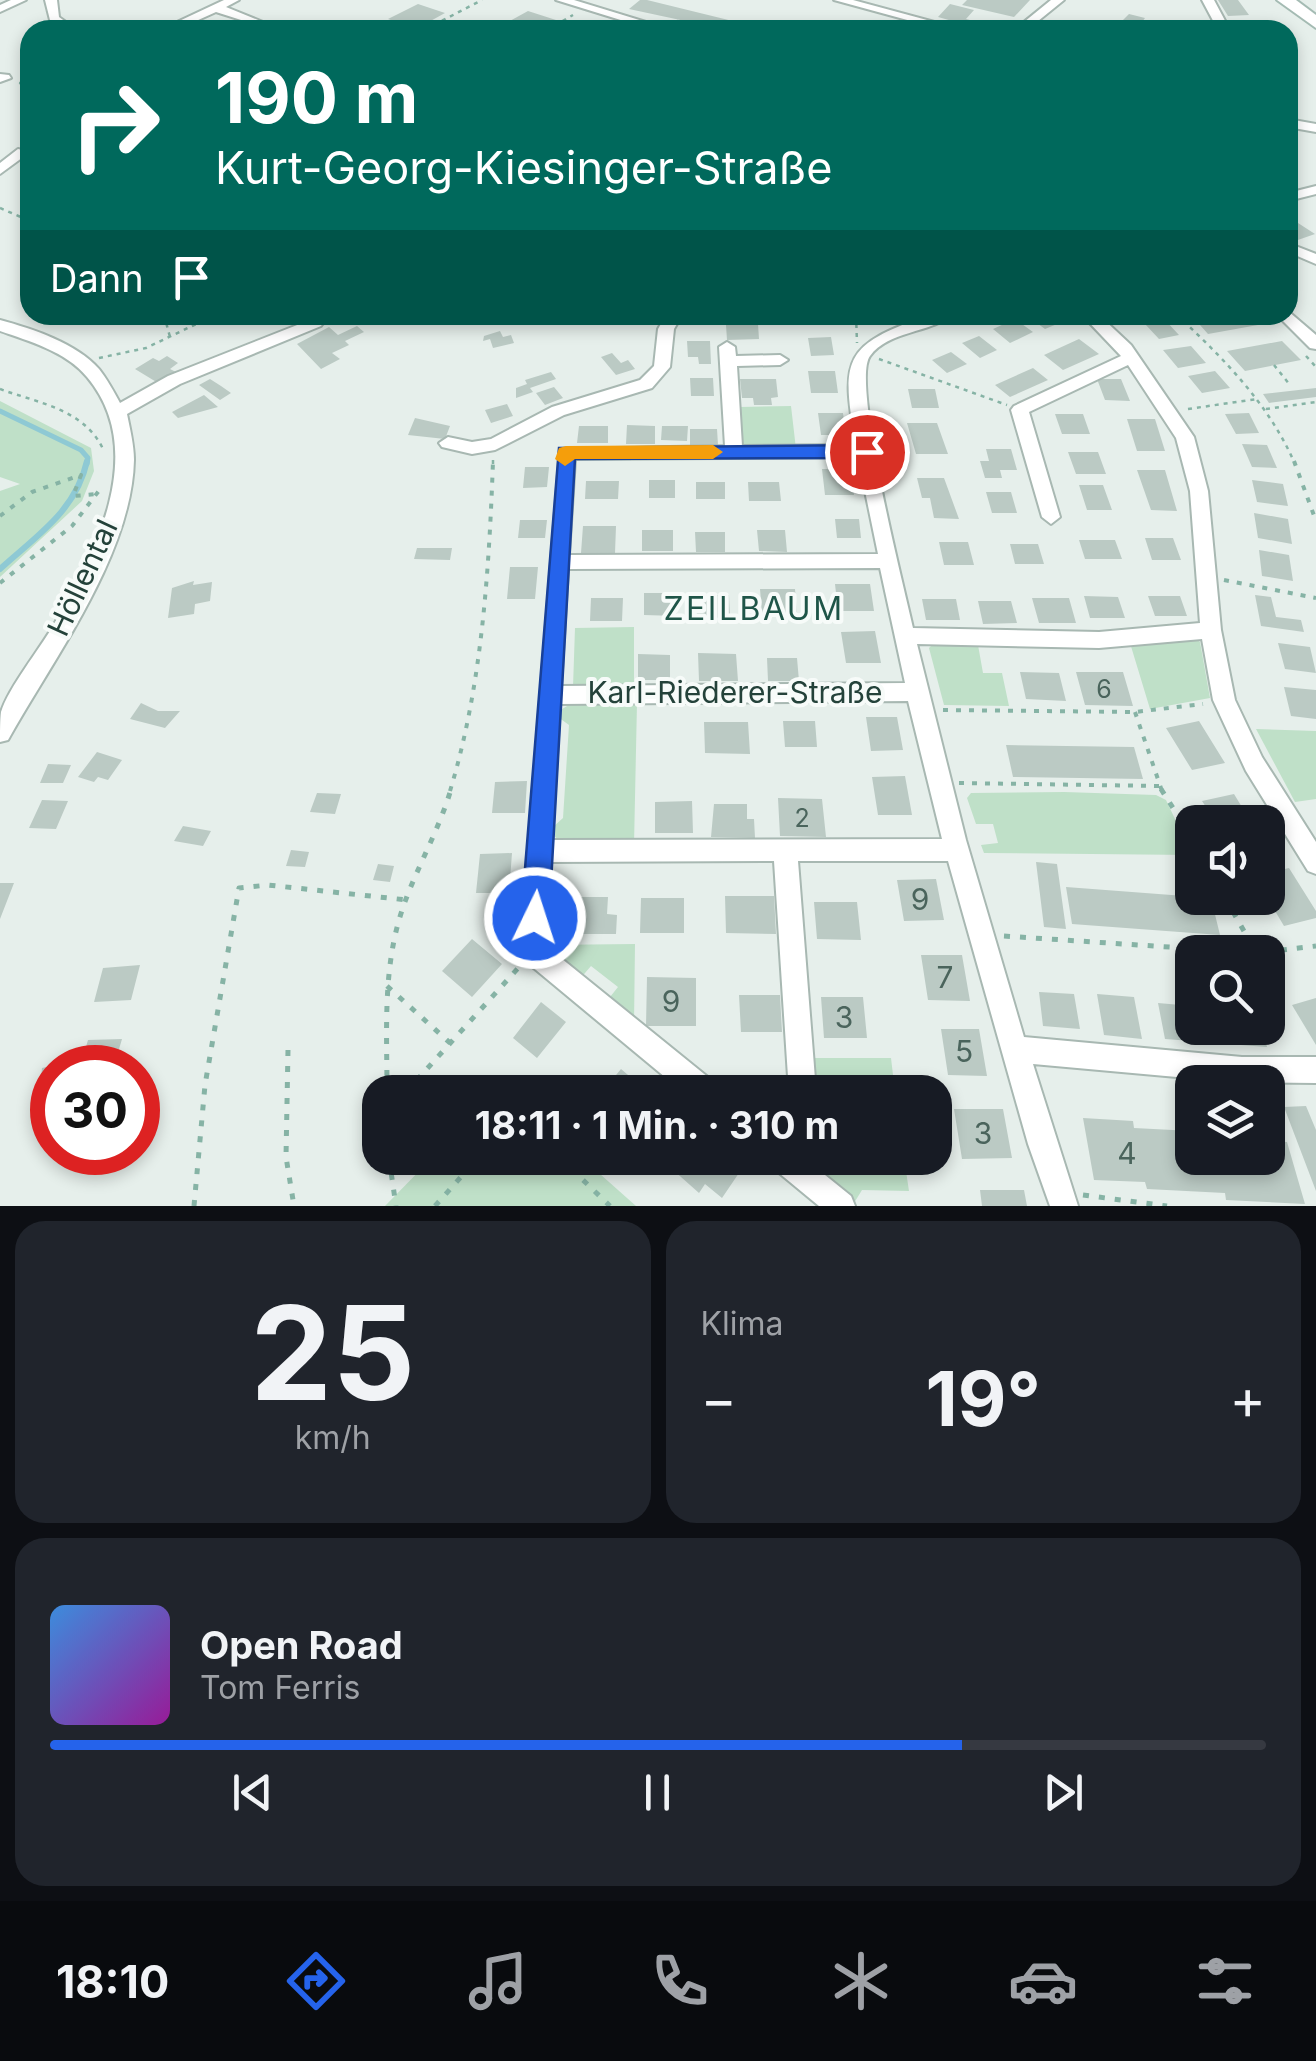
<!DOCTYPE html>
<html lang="de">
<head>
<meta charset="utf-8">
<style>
  :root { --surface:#171b24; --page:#20242c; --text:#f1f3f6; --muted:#9ea1a6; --line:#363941; --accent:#2563eb }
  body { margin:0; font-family:Inter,sans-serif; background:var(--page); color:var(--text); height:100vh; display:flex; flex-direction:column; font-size:38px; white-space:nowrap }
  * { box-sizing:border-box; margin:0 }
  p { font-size:32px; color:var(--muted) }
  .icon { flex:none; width:55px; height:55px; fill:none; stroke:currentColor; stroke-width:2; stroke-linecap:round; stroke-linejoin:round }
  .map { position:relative; height:1206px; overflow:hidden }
  .side { display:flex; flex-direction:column; gap:15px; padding:15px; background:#0d0f14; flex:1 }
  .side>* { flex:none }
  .guide { position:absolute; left:20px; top:20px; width:1278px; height:305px; border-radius:30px; box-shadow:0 5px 15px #0003; background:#00695c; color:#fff; overflow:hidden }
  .controls { position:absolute; left:1175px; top:805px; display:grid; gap:20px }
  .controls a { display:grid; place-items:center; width:110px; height:110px; border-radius:20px; background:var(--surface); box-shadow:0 5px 15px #0003; font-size:50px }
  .speed { position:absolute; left:30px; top:1045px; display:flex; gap:20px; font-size:50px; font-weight:700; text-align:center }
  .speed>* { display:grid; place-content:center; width:130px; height:130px; border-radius:50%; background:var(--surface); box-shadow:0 5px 15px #0003; line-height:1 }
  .speed .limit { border:15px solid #d22; background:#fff; color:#111 }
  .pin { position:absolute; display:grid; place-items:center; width:85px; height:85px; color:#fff; margin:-42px; border:5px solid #fff; border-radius:50%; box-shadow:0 2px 10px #0007 }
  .me { position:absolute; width:110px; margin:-55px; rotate:4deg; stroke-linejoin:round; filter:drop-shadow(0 0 8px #0008) }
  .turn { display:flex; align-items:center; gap:35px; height:210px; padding:0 30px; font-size:45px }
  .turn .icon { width:130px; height:130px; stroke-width:2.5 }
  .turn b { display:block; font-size:70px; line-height:85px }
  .then { display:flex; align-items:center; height:95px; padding:0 30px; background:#0003; gap:20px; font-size:38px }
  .big { font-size:75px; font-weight:700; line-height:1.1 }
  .side .widget { flex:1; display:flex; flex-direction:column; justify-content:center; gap:15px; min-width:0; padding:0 35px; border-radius:30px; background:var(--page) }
  .side .dial { align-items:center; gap:0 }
  .dial b { font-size:130px; line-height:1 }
  .song { display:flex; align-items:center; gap:30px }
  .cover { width:120px; height:120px; border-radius:15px; background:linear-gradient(135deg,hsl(210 70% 55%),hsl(300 70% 35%)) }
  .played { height:10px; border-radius:5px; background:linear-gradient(90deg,var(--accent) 75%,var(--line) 75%) }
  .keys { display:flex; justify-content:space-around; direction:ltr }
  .heat { display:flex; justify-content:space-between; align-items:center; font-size:55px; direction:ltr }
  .side .tiles { flex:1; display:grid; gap:15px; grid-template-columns:1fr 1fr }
  .widget:last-child { grid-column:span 2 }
  .trip { position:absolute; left:362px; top:1075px; width:590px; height:100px; border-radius:30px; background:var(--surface); box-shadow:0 5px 15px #0003; font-weight:700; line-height:100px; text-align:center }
  .dock { display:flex; height:160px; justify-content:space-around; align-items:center; background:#090b0e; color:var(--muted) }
  .dock .icon { width:70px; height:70px }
  .dock .selected { color:var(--accent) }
  .dock b { font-size:45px; color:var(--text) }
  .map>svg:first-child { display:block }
  .green { fill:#bfe0c8 }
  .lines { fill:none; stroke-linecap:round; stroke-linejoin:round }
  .stream-far1 { stroke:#8ec9d4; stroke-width:5 }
  .stream { stroke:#8ec9d4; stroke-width:6 }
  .building { fill:#bbcac4 }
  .lane-casing { stroke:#a8b8b2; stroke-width:10 }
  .street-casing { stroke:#a8b8b2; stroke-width:4 }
  .secondary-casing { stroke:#a4bbb3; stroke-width:4 }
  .path-far2 { stroke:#86b3a5; stroke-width:2.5; stroke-dasharray:4 5; stroke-linecap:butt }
  .path-far1 { stroke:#86b3a5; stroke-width:4; stroke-dasharray:5 8; stroke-linecap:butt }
  .path { stroke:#86b3a5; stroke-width:5; stroke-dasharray:6 10; stroke-linecap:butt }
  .lane { stroke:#fff; stroke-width:8 }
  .street { fill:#fff; fill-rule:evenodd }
  .secondary { fill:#fff; fill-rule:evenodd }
  .route { fill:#2563eb; stroke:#184099; stroke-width:2.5 }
  .slow { fill:#f59e0b }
  .labels { text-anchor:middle; stroke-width:8; stroke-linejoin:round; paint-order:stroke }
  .number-label { font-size:25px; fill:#4a645c }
  .street-label { font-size:30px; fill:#24423a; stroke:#f7fbf9 }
  .near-number-label { font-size:30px; fill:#4a645c }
  .neighbourhood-label { font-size:32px; letter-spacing:2.5px; fill:#1f5548; stroke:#f7fbf9 }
</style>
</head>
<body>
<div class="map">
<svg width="1316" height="1206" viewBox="0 0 1316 1206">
  <rect width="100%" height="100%" fill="#e6efeb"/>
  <path class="green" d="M0,401L91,448L94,471L82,501L0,577V491L20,484L0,477Z
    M791,406L796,449H752L743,444L740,407Z
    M634,627V686L573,687L575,628Z
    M1196,639L1200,642L1210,698L1150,709L1130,643Z
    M934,643L978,645L983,673H1002L1009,706L944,705L929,648Z
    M572,703H637L634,845L563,844L552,834L553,827L563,818L569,725L558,717L559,711Z
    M1256,729L1316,731V799L1295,802Z
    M1064,792L1156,795L1166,800L1192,855L984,853L981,845L998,843L993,824H976L967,798L971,793Z
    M635,944L634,1025L606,1002L618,987L591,966L579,980L544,945Z
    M814,1058H891L895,1092H817Z
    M432,1158H582L636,1206H385Z
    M823,1158H904L909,1191L862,1190L854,1203L825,1180Z"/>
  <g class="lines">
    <path class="stream-far1" d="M0,411L81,450L88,458L87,464"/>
    <path class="stream" d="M0,569C36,536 76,511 87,461"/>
  </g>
  <path class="building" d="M640,0H647L757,27L727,30L629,9Z
    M967,0H1030L1014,17L962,5Z
    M1218,0H1238L1249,15L1228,16Z
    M418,4L445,13L416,29L388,19Z
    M950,4L974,10L966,19L978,22L974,27L938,17Z
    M528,11L556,20L543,30L501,26Z
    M1129,14L1145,18L1142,22L1186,30L1137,26L1133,30H1113Z
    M1288,223H1298L1315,234L1295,241L1288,237Z
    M1036,315H1053L1062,322L1045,329L1030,318Z
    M1250,316L1258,325L1208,334L1200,325Z
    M1015,319L1033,332L1010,343L993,329Z
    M1165,320L1179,335L1159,339L1145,324Z
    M758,324L759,339L727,340L726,325Z
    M357,326L364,332L345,341L349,345L332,353L340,359L321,369L297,344L329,327L338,335Z
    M500,331L503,337L511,335L514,343L493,348L490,339L483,341L484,336Z
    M979,336L997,350L980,358L962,343Z
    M831,337L834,355L811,356L808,338Z
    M1079,339L1099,354L1063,370L1044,355Z
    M687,341H710L711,364H699L698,357H688Z
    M1282,341L1301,360L1245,371L1227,351Z
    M1191,346L1206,363L1178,368L1163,350Z
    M951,352L967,364L947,373L932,360Z
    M612,353L621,363L628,360L635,369L616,375L601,357Z
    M167,356L178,363L170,369L176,372L158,383L135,369L153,358L159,361Z
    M1033,368L1048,380L1010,397L995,385Z
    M808,371H835L838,393H811Z
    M1215,371L1230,388L1202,393L1188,376Z
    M551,372L556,379L530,388L533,392L516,398V388L527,384L525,380Z
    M690,378H713L714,396H691Z
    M210,379L221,386L231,393L220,400L199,385Z
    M740,379H776L778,397L771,398L772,405H754L753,398H742Z
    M1097,379H1121L1130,401L1105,400Z
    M554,387L563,398L545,405L536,393Z
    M1316,388V397L1269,403L1263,394Z
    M908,389H935L939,408H912Z
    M204,395L218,407L178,418L172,412Z
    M507,404L513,416L491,423L485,410Z
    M818,413H843L846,435H821Z
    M1249,413L1259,433L1236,434L1225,414Z
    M1055,414H1083L1090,434H1062Z
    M415,418L450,426L445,439L408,435Z
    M1127,419H1155L1165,451H1137Z
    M907,423H937L948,454H916Z
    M627,425L655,426V444H626Z
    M579,426H608V443H577Z
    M662,426H688L687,441L661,440Z
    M690,429H717L718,445H690Z
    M1242,444L1267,445L1277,468L1252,467Z
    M986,449H1011L1017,470H1000L1002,478H985L980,461H989Z
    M1068,452H1098L1106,474H1076Z
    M525,467H549L547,487L523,488Z
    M822,469H850L854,495H825Z
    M1137,470H1165L1177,511L1151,510Z
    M917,478H944L959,519L934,518L930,498H922Z
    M649,480H675V498H649Z
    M1252,480L1283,484L1288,506L1257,502Z
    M586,481H619L618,499H585Z
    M696,482H725V499H696Z
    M748,482H779L781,501H749Z
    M1079,485H1103L1112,510H1087Z
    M986,492H1011L1017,513H992Z
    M1254,513L1288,519L1292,544L1258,538Z
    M835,519H859L861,538H837Z
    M520,520H547L545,538H518Z
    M583,526H616L615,553H581Z
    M642,530H673V551H642Z
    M757,530H785L787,552L759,551Z
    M695,532H725V552H696Z
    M1145,538H1173L1181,560H1152Z
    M1079,540H1115L1122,559H1085Z
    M939,542H968L974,565H944Z
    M1010,544H1038L1044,564H1015Z
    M417,548H452L450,560L414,559Z
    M1259,550L1289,555L1293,581L1262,576Z
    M510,567H538L535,599H507Z
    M194,581L193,585L212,582L210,601L195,604L194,614L168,618L172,588Z
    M835,584H870L874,611H838Z
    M760,589H795L797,613H762Z
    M644,593H677V616L644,615Z
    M697,595H729L730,618L697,617Z
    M1255,595L1271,597L1276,617L1301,620L1304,632L1261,626Z
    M1084,596L1118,597L1125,618H1090Z
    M1148,596H1180L1187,616H1155Z
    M591,598H623L622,621H590Z
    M1032,598H1069L1076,623H1039Z
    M922,599H956L960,620H926Z
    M978,601H1011L1017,623L983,624Z
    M875,631L881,663H846L841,632Z
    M1278,643L1310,647L1316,673L1285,669Z
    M698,653L736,654L738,681H699Z
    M638,654L670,655V680H638Z
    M767,658H797L799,681H768Z
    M1020,672L1059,673L1066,701L1026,699Z
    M1076,672H1123L1133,706L1085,705Z
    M1284,687L1316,690V719L1291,716Z
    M141,703L158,711H180L165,728L130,719Z
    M866,717H897L903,750L871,751Z
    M783,721H815L817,747H785Z
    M1199,721L1225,763L1192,770L1166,728Z
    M704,722H748L750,754L705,753Z
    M1006,745L1134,747L1143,779L1013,777Z
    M97,752L122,760L108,780L98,777L94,782L78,777Z
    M48,764L71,765L63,783H40Z
    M905,776L912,815H878L872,777Z
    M527,781L525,813H492L495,782Z
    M317,793L341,794L335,814L310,812Z
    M1234,794L1251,822H1216L1202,801Z
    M778,798L822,799L826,837L780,836Z
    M42,800L68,801L56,829L29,828Z
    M692,801L693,833H655V802Z
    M714,804H747V819H754L755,838L711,837Z
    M183,826L211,831L203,846L174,841Z
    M291,850L309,852L305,867L286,866Z
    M512,853L509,893H476L480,854Z
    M1036,862L1057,864L1066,929L1044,927Z
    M378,864L394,866L390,882L373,880Z
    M1289,868L1316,911V918L1284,926L1268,899V873Z
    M936,879L944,920L904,921L897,880Z
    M0,883H14L0,919Z
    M1066,887L1211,898L1220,935L1072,924Z
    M725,896H774L776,934L726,933Z
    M577,897H608L607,914L617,915L616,934H565L567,914H576Z
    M641,898H684V933H640Z
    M814,902H857L861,940L817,939Z
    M472,939L502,964L472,997L442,971Z
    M921,955H962L970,1001L928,1000Z
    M140,965L131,1000L94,1002L103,968Z
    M647,977L696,978V1026H646Z
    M1039,992L1074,994L1080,1029L1043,1026Z
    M1097,994L1134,997L1142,1039L1104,1035Z
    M739,995H780L782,1032H741Z
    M821,997H863L867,1038H824Z
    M1316,998V1045L1292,1005Z
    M541,1002L566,1022L537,1058L513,1038Z
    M1158,1003L1192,1006V1028H1202L1205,1042L1165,1039Z
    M1224,1028H1262L1267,1047L1228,1044Z
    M941,1029H979L987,1076L948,1075Z
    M122,1039L114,1066L80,1067L88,1040Z
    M64,1063L63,1068H52V1124L36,1128L42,1068Z
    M621,1069L648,1092H602Z
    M1306,1106L1316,1130V1191L1284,1107Z
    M954,1109H1003L1012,1158L962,1159Z
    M1083,1118L1133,1121L1134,1128L1192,1131V1158H1268V1141L1287,1142L1305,1204L1226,1200L1225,1193L1147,1189L1145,1182L1094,1180Z
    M680,1158H727L741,1170L722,1198L705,1184L699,1193L672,1169Z
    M980,1190H1024L1027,1206H982Z"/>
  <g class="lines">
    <g class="lane-casing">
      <path id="lane" d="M315,323L338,315"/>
    </g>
    <g class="street-casing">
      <path id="street" d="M11,0H26L0,12V5Z
        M45,0H57L59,17L77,30H63L50,20Z
        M224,0H239L226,7L263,22L257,25L216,12L176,30H160Z
        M556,0H574L672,30H653Z
        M834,0H853L964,30H944Z
        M1051,0H1064L1027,30H1014Z
        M1202,0H1214L1230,30H1218Z
        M0,74L9,75L11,78L0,82Z
        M1288,119L1316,124V132L1288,127Z
        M18,149L30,152L0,174V163Z
        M1316,186V194L1288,201V193Z
        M1288,243L1316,254V264L1288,252Z
        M1288,311L1316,335V349L1310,348L1277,315H1288Z
        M666,315H682L674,329L670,367L652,388L564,415L495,450L472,454L442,447L439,443L448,437L472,442L491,439L552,407L640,380L654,366L658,329Z
        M929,315H952C930,333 888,331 870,356C851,381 904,587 913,628L1099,632L1200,623L1190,491L1176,438L1128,365L1029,412L1060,517L1051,524L1042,517L1011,410L1014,406L1121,356L1082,315H1099L1131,345L1194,437L1208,491L1221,630L1235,700L1262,757L1316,842V874L1308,871L1246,771L1213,700L1202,639L1099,648L917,644L966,840L1024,1037L1242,1057H1316V1083L1232,1082L1033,1064L1078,1206H1050L1028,1144L948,861H798L816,1092H789L774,861L551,862L546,946L714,1082L717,1092H683L524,960L520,951L560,449L725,446L719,347L727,342L735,347L736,356L780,355L788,360L780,365L737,366L742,446L856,445C840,357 844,345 929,315ZM858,457L878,554L569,555L575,459ZM880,568L905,683L561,686L568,569ZM908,701L942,839L552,840L560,704Z
        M315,318L323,323L321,326L180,384L127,414C130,429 134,445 134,460C132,555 53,659 8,740L0,742C0,733 0,720 1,712C9,687 39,650 53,626C94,556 150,452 87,377C67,352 29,341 0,331V320C33,329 76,343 99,369C107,379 114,392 120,403L168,376Z
        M769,1158H804L851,1196L855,1206H819L773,1168Z"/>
    </g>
    <g class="secondary-casing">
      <path id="secondary" d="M1277,0H1296L1316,15V28Z"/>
    </g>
    <path class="path-far2" d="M677,21L712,30
      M426,29L482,0
      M547,30L573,15
      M19,83L30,84
      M0,208L30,221
      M164,315L170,337
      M856,315L857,343
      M1177,315C1224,359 1269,404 1295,464
      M1306,356L1316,367
      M99,358L146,348L215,315
      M879,359L1007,405
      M1274,365L1290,385
      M0,389C38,403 84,409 103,449
      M1188,409L1257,399
      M1266,409L1316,402
      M493,464V457"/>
    <path class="path-far1" d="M1294,461L1316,521
      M0,516L32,492L81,475L73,496L98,494
      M1224,580L1316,598
      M0,583L72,526L101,488
      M943,710L1135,712L1203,704
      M1135,712L1162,791
      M959,783L1159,786
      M450,791C482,686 489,571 493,461"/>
    <path class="path" d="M1161,789L1192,838
      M1225,898L1256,952
      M1004,936L1243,952
      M1265,952L1316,946
      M387,986L450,1043
      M288,1050L286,1157L294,1206
      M387,1092C387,1034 383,976 399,920C412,875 438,834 451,789
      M406,1092L520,966
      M389,1158L396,1206
      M560,1158L610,1206
      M1083,1195L1167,1206
      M194,1206L205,1085L239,888L268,885L407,900
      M435,1206L478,1158"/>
    <use href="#lane" class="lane"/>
    <use href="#street" class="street"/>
    <use href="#secondary" class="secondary"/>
  </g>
  <path class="route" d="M867,445L877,452L867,458L575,459L549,918L545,927L535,931L525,927L521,918L559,448Z"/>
  <path class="slow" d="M713,445L723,452L713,459H575L565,466L555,459L559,448L566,446Z"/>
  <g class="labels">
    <g class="number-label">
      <text x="1104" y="698">6</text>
      <text x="802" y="827">2</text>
    </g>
    <g class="street-label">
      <text transform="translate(83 578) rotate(-65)" y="10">Höllental</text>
      <text x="735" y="703">Karl-Riederer-Straße</text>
    </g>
    <g class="near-number-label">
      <text x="920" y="910">9</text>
      <text x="945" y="988">7</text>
      <text x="671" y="1012">9</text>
      <text x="844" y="1028">3</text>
      <text x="964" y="1062">5</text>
      <text x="983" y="1144">3</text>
      <text x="1127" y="1164">4</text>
    </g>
    <g class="neighbourhood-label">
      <text x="754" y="620">ZEILBAUM</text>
    </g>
  </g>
</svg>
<div class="controls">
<a><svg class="icon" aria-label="sound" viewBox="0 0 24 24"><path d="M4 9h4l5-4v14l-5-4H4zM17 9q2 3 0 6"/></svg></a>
<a><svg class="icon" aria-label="search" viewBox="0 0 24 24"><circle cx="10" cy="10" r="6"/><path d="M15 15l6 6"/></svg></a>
<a><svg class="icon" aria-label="layers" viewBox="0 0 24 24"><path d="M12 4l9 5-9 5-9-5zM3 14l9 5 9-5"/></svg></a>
</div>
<div class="speed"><div class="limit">30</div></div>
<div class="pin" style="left:867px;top:452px;background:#d93025"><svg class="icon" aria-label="arrive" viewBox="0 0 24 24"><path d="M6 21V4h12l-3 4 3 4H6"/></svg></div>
<svg class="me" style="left:535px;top:918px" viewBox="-20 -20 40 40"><circle r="17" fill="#2563eb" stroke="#fff" stroke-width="3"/><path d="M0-11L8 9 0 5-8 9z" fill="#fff"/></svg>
<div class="trip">18:11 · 1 Min. · 310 m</div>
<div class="guide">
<div class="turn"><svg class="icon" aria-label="right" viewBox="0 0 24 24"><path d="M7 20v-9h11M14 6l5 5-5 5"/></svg><div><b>190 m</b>Kurt-Georg-Kiesinger-Straße</div></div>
<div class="then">Dann<svg class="icon" aria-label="arrive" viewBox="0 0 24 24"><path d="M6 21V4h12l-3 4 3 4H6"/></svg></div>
</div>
</div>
<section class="side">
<div class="tiles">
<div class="widget dial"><b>25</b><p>km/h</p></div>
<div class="widget"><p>Klima</p>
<div class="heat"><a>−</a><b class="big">19°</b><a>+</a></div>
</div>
<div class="widget">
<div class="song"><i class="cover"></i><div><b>Open Road</b><p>Tom Ferris</p></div></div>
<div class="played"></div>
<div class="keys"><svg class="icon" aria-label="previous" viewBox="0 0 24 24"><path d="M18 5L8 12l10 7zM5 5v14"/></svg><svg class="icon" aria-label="pause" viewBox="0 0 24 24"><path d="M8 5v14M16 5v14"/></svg><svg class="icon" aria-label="next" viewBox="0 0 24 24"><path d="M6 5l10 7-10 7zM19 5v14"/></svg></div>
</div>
</div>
</section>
<nav class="dock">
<b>18:10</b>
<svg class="icon selected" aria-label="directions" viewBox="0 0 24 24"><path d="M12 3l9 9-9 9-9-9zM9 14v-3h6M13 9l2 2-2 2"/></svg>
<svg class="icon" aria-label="music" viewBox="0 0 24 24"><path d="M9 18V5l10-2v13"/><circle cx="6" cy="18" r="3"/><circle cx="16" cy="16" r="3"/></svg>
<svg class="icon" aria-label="phone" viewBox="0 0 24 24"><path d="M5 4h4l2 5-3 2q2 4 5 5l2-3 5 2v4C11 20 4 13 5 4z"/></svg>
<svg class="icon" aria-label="climate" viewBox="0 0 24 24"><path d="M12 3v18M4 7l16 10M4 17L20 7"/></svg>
<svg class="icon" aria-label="car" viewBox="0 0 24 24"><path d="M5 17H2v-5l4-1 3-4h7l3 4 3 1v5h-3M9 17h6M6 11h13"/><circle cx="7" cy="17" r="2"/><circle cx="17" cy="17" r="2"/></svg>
<svg class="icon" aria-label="filters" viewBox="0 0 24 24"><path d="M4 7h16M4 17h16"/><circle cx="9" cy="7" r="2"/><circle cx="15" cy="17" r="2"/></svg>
</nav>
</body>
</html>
